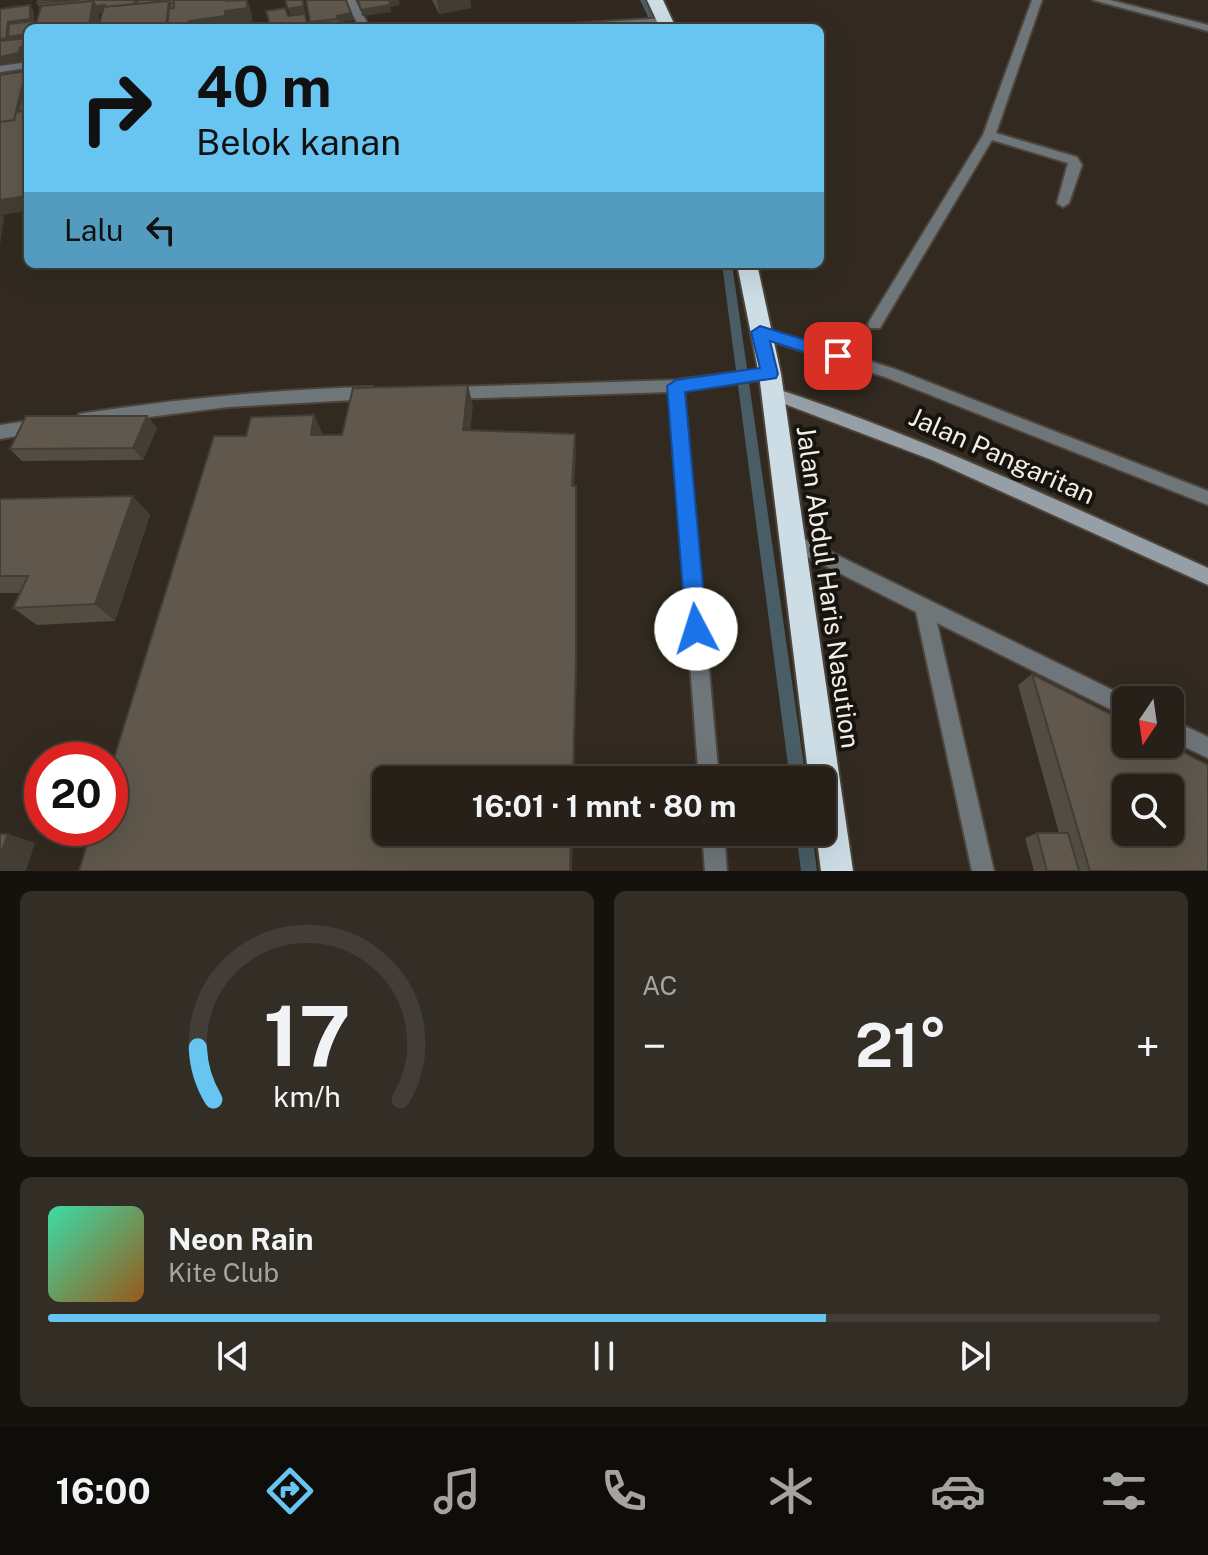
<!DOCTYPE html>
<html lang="id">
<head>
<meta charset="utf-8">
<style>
  :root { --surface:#262018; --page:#322d25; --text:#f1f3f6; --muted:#a4a3a2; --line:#423e37; --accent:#68c4f0 }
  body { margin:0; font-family:"Public Sans",sans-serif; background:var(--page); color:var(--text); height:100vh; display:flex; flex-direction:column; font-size:30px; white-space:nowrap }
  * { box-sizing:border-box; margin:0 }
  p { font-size:26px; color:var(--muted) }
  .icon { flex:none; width:44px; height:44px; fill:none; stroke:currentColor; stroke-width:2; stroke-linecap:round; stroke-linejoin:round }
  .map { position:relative; height:871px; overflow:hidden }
  .drawer { display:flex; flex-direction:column; gap:20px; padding:20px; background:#15120d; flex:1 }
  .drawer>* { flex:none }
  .top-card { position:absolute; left:24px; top:24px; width:800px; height:244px; border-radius:12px; box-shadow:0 8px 32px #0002,0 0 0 2px var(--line); background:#68c4f0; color:#111; overflow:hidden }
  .needle { width:52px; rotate:193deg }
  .controls { position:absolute; left:1112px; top:686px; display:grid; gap:16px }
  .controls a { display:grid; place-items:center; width:72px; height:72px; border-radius:12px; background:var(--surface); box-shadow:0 8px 32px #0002,0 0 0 2px var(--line); font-size:40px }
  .speed { position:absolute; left:24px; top:742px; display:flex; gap:16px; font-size:40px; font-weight:700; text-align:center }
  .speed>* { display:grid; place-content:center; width:104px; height:104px; border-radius:50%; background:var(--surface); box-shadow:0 8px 32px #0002,0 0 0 2px var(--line); line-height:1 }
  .speed .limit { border:12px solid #d22; background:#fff; color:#111 }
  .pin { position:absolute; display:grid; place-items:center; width:68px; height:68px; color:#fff; margin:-34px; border-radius:16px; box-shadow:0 4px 12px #0006 }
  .me { position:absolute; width:88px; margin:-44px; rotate:355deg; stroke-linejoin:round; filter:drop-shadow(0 0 6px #0008) }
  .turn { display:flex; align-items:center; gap:28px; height:168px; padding:0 40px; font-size:36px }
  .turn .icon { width:104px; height:104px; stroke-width:2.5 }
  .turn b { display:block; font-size:56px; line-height:68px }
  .then { display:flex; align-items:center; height:76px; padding:0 40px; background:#0003; gap:16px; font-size:30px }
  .big { font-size:60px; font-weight:700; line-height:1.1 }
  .drawer .tile { flex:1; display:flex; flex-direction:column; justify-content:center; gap:12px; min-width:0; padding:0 28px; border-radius:12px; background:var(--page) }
  .drawer .dial { align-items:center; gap:0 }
  .dial svg { height:208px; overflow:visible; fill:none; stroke:var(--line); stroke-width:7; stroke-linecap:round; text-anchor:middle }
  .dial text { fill:var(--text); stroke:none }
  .song { display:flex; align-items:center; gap:24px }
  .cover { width:96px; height:96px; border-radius:12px; background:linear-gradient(135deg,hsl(160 70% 55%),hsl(30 70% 35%)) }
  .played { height:8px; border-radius:4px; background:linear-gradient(90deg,var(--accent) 70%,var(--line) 70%) }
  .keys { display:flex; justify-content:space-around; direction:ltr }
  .heat { display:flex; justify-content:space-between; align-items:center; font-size:44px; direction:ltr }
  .drawer .tiles { flex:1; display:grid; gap:20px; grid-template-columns:1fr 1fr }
  .tile:last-child { grid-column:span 2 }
  .trip { position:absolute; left:372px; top:766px; width:464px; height:80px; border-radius:12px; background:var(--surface); box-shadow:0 8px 32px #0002,0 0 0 2px var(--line); font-weight:700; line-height:80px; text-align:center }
  .tab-bar { display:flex; height:128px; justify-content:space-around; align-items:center; background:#0f0d0a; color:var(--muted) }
  .tab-bar .icon { width:56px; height:56px }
  .tab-bar .selected { color:var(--accent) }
  .tab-bar b { font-size:36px; color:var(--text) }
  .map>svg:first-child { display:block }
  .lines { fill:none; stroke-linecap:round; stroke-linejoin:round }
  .stream { fill:#495d66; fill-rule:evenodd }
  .lane-casing { stroke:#4d453c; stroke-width:4 }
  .street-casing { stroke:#4d453c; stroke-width:4 }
  .secondary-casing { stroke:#4d453c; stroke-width:4 }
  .highway-casing { stroke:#4d453c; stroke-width:4 }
  .lane { fill:#6f7679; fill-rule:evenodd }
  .street { fill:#6f7679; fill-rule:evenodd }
  .secondary { fill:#959fa5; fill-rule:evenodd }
  .highway { fill:#cddde6; fill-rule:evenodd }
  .wall { fill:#534c41 }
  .shaded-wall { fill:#433e35 }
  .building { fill:#60584c; stroke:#433e35; stroke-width:2; fill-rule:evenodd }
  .route { fill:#1a73e8; stroke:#114b97; stroke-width:2 }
  .labels { text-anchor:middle; stroke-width:8; stroke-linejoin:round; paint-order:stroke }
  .street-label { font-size:26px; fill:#f3eee7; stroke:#17140f }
</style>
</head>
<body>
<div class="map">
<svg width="1208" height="871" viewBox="0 0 1208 871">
  <rect width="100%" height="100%" fill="#322a20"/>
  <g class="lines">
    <path class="stream" d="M640,0H648L658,21L657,23H651Z
      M28,67V71L0,74V70Z
      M722,264H732L806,780H790Z
      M796,832H812L817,871H801Z"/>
    <g class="lane-casing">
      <path id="lane" d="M1032,0H1042L996,133L1077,157L1082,165L1069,203L1063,207L1057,203L1068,163L992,140L880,328H870L868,324L870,320L983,135Z
        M1093,0H1110L1208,25V31Z
        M760,327L895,369L1208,491V505L885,377L755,336L753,332L755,328Z
        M770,368L778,374L775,378L684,391L719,780H699L669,392L451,399L443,393L451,387L676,380Z
        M372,387L380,393L372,399L228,407L85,425L79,424L77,419L79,414L85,413C180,399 276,389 372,387Z
        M42,419L48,420L50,425L48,430L0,439V425Z
        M790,532L1133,700H1126V717L937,623L994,871H972L916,612L784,545L781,540L784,535Z
        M1170,719L1208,737V758L1170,740Z
        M702,832H724L727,871H705Z"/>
    </g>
    <g class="street-casing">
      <path id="street" d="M345,0H355L370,28H360Z
        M665,18L670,21L669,23L605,28H552L557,25Z
        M28,62V68L0,72V66Z"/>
    </g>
    <g class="secondary-casing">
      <path id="secondary" d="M771,387C921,436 1064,503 1208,568V585L932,460L766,397L763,393Z"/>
    </g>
    <g class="highway-casing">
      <path id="highway" d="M647,0H663L676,28H660Z
        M737,264H757L781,374L853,871H821L816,832H822V780H809L759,374Z"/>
    </g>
    <use href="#lane" class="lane"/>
    <use href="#street" class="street"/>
    <use href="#secondary" class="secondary"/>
    <use href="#highway" class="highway"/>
  </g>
  <path class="wall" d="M38,0H247L251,12L252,21L230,24V28H98L102,12L99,13L98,28H32L23,60L0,65V9L30,5L34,12V21L36,25L40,8L37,3Z
    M306,0L353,20L339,22L340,26L312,28Z
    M432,0H470L471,8L439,14Z
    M305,14L309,28H271L288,16Z
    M147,416L157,428L143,460L22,461L10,449Z
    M0,499L150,515L115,621L37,625L13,608L20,593H0Z
    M1032,674L1208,871H1034L1025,838L1037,833H1059L1018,685Z"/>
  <path class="shaded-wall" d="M88,0H149V2L99,13L98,28H89L92,8Z
    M226,0H229L231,10L247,0L251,12L252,21L230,24V28H179Z
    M388,0H399L400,5L390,7L392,12L362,16L361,10Z
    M437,0H470L471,8L439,14Z
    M169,1L174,14L173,28H167L166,25Z
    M30,5L34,12V21L37,28H32L28,34V54H24L23,60L0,65V39L8,22Z
    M304,6L306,13L290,15L288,9Z
    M351,13L353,20L339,22L337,16Z
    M26,71L28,75V87L22,117L0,130Z
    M28,196V211L2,215L4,217L0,245V200Z
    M468,385L473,406L468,451L463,430Z
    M314,415L324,436L311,435Z
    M147,416L157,428L143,460L133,448Z
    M575,434L576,455L573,506L572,486Z
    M576,486L577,669L574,780H573Z
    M133,496L150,515L115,621L95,604Z
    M571,832H573L572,871H570Z
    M8,834L35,843L26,871H0V855Z"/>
  <path class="building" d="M38,0H79L37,3Z
    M92,0H135L134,4L105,7V5L96,6Z
    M138,0H174V3H169V1L138,4Z
    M174,0H226V1L247,0V8L225,11V16L189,21V27L167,28L169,9L174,8Z
    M285,0H302L304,6L288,9Z
    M306,0H346L351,13L337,16L338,19L310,22Z
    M358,0H389L390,5L361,10Z
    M93,1L89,28H35L41,6Z
    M169,1L166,25L141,28H98L104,7Z
    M30,5V19L8,22L6,38L0,39V9Z
    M285,8L288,16L305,14L307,24L271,28L266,11Z
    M34,21L32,28H28V34L8,37L9,24Z
    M389,23L390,27L399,26V28H364L363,25Z
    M425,24V28H401V26Z
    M462,25V28H443Z
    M491,26L492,28L464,27Z
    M27,38L26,46L20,47L19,53L0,57V41Z
    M26,71L14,120L0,122V75Z
    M28,93V110L19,111L22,94Z
    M28,110V196L0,200V122L14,120L16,112Z
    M468,385L463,430L575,434L572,486H576V654L573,780H386V832H571L570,871H79L92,828H110V771L214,436H246L251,417L314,415L311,435H342L353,388Z
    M26,416H147L133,448L10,449Z
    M133,496L95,604L13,608L28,576H0V499Z
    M1032,674L1126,722V744H1168L1208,765V871H1090ZM1126,788H1170V832H1126Z
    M1037,833H1068L1079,871H1047Z
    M0,834H8L0,855Z"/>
  <path class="route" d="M760,326L844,352L847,356L838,363L770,341L778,374L776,378L685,392L707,629L704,636L696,639L689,636L686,629L667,386L676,380L760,368L751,332Z"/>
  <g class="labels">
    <g class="street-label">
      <text transform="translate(1002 456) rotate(24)" y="9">Jalan Pangaritan</text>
      <text transform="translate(828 587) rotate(82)" y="9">Jalan Abdul Haris Nasution</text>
    </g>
  </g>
</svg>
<div class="controls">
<a><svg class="needle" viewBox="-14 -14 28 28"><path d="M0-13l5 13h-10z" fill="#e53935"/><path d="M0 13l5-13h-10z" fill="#a4a3a2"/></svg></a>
<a><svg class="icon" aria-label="search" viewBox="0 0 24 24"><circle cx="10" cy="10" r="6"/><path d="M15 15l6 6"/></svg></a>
</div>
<div class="speed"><div class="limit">20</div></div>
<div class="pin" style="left:838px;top:356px;background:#d93025"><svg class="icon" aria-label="arrive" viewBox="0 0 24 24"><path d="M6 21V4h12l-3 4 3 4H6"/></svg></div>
<svg class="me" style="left:696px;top:629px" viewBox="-20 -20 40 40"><circle r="19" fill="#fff"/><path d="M0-13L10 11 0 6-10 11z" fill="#1a73e8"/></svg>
<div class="trip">16:01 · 1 mnt · 80 m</div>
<div class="top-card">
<div class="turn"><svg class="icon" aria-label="right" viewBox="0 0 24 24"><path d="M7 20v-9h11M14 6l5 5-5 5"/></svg><div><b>40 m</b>Belok kanan</div></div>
<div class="then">Lalu<svg class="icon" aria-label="left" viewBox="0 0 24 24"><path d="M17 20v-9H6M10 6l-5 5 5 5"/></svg></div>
</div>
</div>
<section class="drawer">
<div class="tiles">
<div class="tile dial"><svg viewBox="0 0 100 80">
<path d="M14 69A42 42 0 1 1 86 69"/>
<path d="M14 69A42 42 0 0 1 8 49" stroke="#68c4f0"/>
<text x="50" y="56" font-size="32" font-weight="700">17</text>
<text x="50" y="72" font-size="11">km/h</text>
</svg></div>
<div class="tile"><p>AC</p>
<div class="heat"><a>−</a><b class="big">21°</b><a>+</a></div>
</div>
<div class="tile">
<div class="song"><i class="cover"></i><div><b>Neon Rain</b><p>Kite Club</p></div></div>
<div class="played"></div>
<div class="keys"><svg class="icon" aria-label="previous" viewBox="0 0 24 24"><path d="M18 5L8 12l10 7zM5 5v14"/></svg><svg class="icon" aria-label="pause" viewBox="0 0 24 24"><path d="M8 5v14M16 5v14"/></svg><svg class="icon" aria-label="next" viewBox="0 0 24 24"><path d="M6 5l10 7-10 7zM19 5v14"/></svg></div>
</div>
</div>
</section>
<nav class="tab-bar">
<b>16:00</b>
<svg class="icon selected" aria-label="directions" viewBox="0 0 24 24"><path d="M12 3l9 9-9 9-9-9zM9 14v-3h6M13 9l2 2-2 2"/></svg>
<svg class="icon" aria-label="music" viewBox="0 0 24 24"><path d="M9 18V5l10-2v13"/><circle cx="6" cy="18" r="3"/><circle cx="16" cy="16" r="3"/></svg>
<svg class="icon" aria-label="phone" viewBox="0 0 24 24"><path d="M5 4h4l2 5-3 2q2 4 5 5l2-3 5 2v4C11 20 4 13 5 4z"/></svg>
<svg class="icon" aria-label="climate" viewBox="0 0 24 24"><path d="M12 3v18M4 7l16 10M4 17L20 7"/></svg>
<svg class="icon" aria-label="car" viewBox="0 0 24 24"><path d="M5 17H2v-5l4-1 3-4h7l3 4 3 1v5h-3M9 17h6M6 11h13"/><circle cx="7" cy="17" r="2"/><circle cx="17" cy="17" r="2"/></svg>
<svg class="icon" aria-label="filters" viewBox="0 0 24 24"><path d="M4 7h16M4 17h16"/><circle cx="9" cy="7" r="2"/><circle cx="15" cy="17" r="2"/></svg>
</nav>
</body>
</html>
